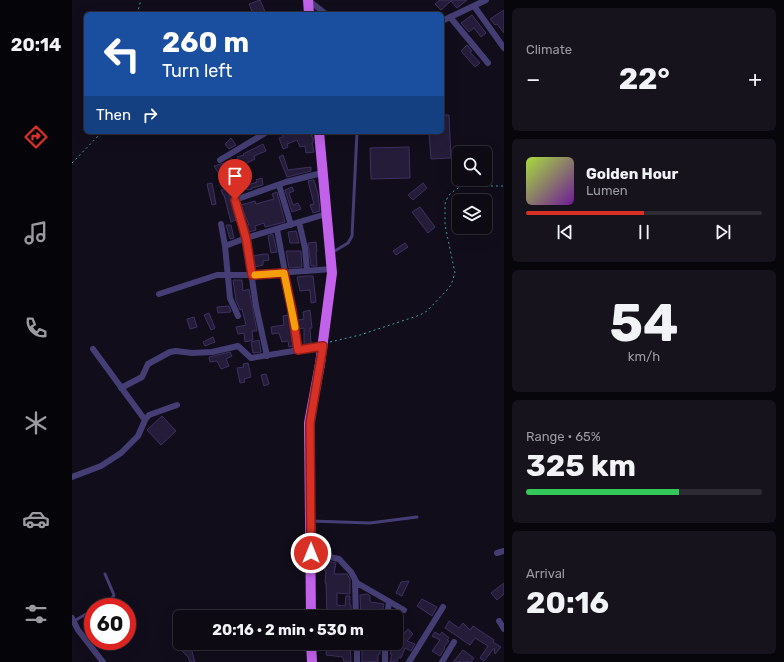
<!DOCTYPE html>
<html lang="en">
<head>
<meta charset="utf-8">
<style>
  :root { --surface:#0d0a14; --page:#16131d; --text:#f1f3f6; --muted:#9a9aa0; --line:#2d2b34; --accent:#d93025 }
  body { margin:0; font-family:Rubik,sans-serif; background:var(--page); color:var(--text); height:100vh; display:flex; flex-direction:column; font-size:15px; white-space:nowrap }
  * { box-sizing:border-box; margin:0 }
  p { font-size:13px; color:var(--muted) }
  .icon { flex:none; width:22px; height:22px; fill:none; stroke:currentColor; stroke-width:2; stroke-linecap:round; stroke-linejoin:round }
  .map { position:relative; flex:1; overflow:hidden }
  .panel { display:flex; flex-direction:column; gap:8px; padding:8px; background:#07060b; width:280px }
  .panel>* { flex:none }
  .guide { position:absolute; left:12px; top:12px; width:360px; height:122px; border-radius:6px; box-shadow:0 4px 16px #0002,0 0 0 1px var(--line); background:#1a4fa0; color:#fff; overflow:hidden }
  .fabs { position:absolute; left:380px; top:146px; display:grid; gap:8px }
  .fabs a { display:grid; place-items:center; width:40px; height:40px; border-radius:6px; background:var(--surface); box-shadow:0 4px 16px #0002,0 0 0 1px var(--line); font-size:20px }
  .speed { position:absolute; left:12px; top:598px; display:flex; gap:8px; font-size:20px; font-weight:700; text-align:center }
  .speed>* { display:grid; place-content:center; width:52px; height:52px; border-radius:50%; background:var(--surface); box-shadow:0 4px 16px #0002,0 0 0 1px var(--line); line-height:1 }
  .speed .limit { border:6px solid #d22; background:#fff; color:#111 }
  .pin { position:absolute; display:grid; place-items:center; width:34px; height:34px; color:#fff; margin:-41px -17px; border-radius:50% 50% 50% 0; rotate:-45deg; box-shadow:0 0 4px #0007 }
  .pin .icon { rotate:45deg }
  .me { position:absolute; width:44px; margin:-22px; rotate:0deg; stroke-linejoin:round; filter:drop-shadow(0 0 3px #0008) }
  .turn { display:flex; align-items:center; gap:14px; height:84px; padding:0 12px; font-size:18px }
  .turn .icon { width:52px; height:52px; stroke-width:2.5 }
  .turn b { display:block; font-size:28px; line-height:34px }
  .then { display:flex; align-items:center; height:38px; padding:0 12px; background:#0003; gap:8px; font-size:15px }
  .big { font-size:30px; font-weight:700; line-height:1.1 }
  .panel .widget { flex:1; display:flex; flex-direction:column; justify-content:center; gap:6px; min-width:0; padding:0 14px; border-radius:6px; background:var(--page) }
  .panel .dial { align-items:center; gap:0 }
  .dial b { font-size:52px; line-height:1 }
  .song { display:flex; align-items:center; gap:12px }
  .cover { width:48px; height:48px; border-radius:6px; background:linear-gradient(135deg,hsl(80 70% 55%),hsl(280 70% 35%)) }
  .played { height:4px; border-radius:2px; background:linear-gradient(90deg,var(--accent) 50%,var(--line) 50%) }
  .keys { display:flex; justify-content:space-around; direction:ltr }
  .heat { display:flex; justify-content:space-between; align-items:center; font-size:22px; direction:ltr }
  .charge { height:6px; border-radius:3px; background:linear-gradient(90deg,#34c759 65%,var(--line) 0) }
  .trip { position:absolute; left:101px; top:610px; width:230px; height:40px; border-radius:6px; background:var(--surface); box-shadow:0 4px 16px #0002,0 0 0 1px var(--line); font-weight:700; line-height:40px; text-align:center }
  main { display:flex; flex:1; min-height:0 }
  .dock { display:flex; flex-direction:column; width:72px; justify-content:space-around; align-items:center; background:#050408; color:var(--muted) }
  .dock .icon { width:28px; height:28px }
  .dock .selected { color:var(--accent) }
  .dock b { font-size:18px; color:var(--text) }
  .map>svg:first-child { display:block }
  .building { fill:#241c39; stroke:#3e3162 }
  .lines { fill:none; stroke-linecap:round; stroke-linejoin:round }
  .path { stroke:#3b9e9f; stroke-width:1; stroke-dasharray:2 3; stroke-linecap:butt }
  .lane { stroke:#443e74; stroke-width:3 }
  .street { stroke:#443e74; stroke-width:6 }
  .primary { stroke:#c262eb; stroke-width:10 }
  .route-casing { stroke:#8d1f18; stroke-width:10 }
  .route { stroke:#d93025; stroke-width:7 }
  .slow { stroke:#f59e0b; stroke-width:7 }
</style>
</head>
<body>
<main>
<nav class="dock">
<b>20:14</b>
<svg class="icon selected" aria-label="directions" viewBox="0 0 24 24"><path d="M12 3l9 9-9 9-9-9zM9 14v-3h6M13 9l2 2-2 2"/></svg>
<svg class="icon" aria-label="music" viewBox="0 0 24 24"><path d="M9 18V5l10-2v13"/><circle cx="6" cy="18" r="3"/><circle cx="16" cy="16" r="3"/></svg>
<svg class="icon" aria-label="phone" viewBox="0 0 24 24"><path d="M5 4h4l2 5-3 2q2 4 5 5l2-3 5 2v4C11 20 4 13 5 4z"/></svg>
<svg class="icon" aria-label="climate" viewBox="0 0 24 24"><path d="M12 3v18M4 7l16 10M4 17L20 7"/></svg>
<svg class="icon" aria-label="car" viewBox="0 0 24 24"><path d="M5 17H2v-5l4-1 3-4h7l3 4 3 1v5h-3M9 17h6M6 11h13"/><circle cx="7" cy="17" r="2"/><circle cx="17" cy="17" r="2"/></svg>
<svg class="icon" aria-label="filters" viewBox="0 0 24 24"><path d="M4 7h16M4 17h16"/><circle cx="9" cy="7" r="2"/><circle cx="15" cy="17" r="2"/></svg>
</nav>
<div class="map">
<svg width="432" height="662" viewBox="0 0 432 662">
  <rect width="100%" height="100%" fill="#110d1b"/>
  <path class="building" d="M188,0L194,14H181L177,4Z
    M368,0H395L385,8L379,1L369,10L363,4Z
    M432,10V33L425,24L423,25L418,19Z
    M400,15L414,33L409,37L402,28L397,32L389,23Z
    M395,45L400,51L398,52L408,63L403,67L389,51Z
    M370,115H377L379,158L359,159L357,132H370Z
    M209,132H222L223,134L230,132H238L240,137H241V143H240L242,152L234,153L233,146L228,147L225,140L215,144L216,147L211,149L207,138L211,137Z
    M159,138L164,145L157,149L153,144Z
    M191,144L194,151L182,156L183,159L171,165L172,167L164,172L161,160L166,159L165,157L172,155L171,154Z
    M337,147L338,178L299,179L298,148Z
    M211,155L216,170L239,167V171L215,177L207,157Z
    M152,163L157,172L149,177L142,166Z
    M190,178L191,185L180,188V189L176,190L175,189L171,190L170,187L185,182L184,180Z
    M241,180H242L246,194L248,211L241,213L238,205L242,204L236,181Z
    M140,183L144,204L140,205L135,184Z
    M351,183L355,188L341,200L336,195Z
    M161,186L163,191L157,193L164,220L159,222L152,195H151L149,190Z
    M220,187L222,191L217,193L221,205L226,203L229,209L220,212L213,190Z
    M205,192L213,222L193,227L192,223L183,226L184,230L177,232L175,225H177L169,205L183,201L184,204L202,199L200,194Z
    M348,207L363,227L356,233L340,212Z
    M154,225H159L162,238L158,239Z
    M224,231L227,243H218L216,232Z
    M201,234L205,252L199,253L196,236Z
    M244,242L245,251L244,252L245,266H239L236,243Z
    M333,243L336,247L324,255L321,251Z
    M214,251H229L230,267L217,268Z
    M192,254H196L197,260L191,261V265L183,267L181,256Z
    M234,276H241L244,302L239,303L238,290L228,291L225,277Z
    M161,280H170L171,291L177,289L185,331H180L181,340L173,342L172,333L166,334L164,327L174,325L170,309L168,310L164,300Z
    M157,306L159,312L146,313L145,307Z
    M238,310L240,328H238L239,343L232,345V328L227,329L226,320L232,319L231,312Z
    M137,313L143,328L139,330L132,315Z
    M216,315L221,346L217,347L216,341L210,342L207,333L200,334L199,327L212,325L211,316Z
    M122,317L125,327L118,329L115,319Z
    M141,337L143,342L133,346L131,342Z
    M187,340L189,352L181,353L179,342Z
    M158,352L160,356L154,359L157,366L149,369L145,361L138,362L137,357Z
    M176,363L179,377L172,379L173,382L168,383L165,368L172,367L171,364Z
    M194,374L197,384L192,386L189,375Z
    M90,416L104,431L89,445L75,430Z
    M254,561L264,563L262,574H275L278,579V594L265,593V605L273,606L274,596H278V605H279V616H276V611L265,610L264,617H255L254,583H253L254,570H252Z
    M337,581L330,596L324,593L329,582Z
    M432,583V594L425,600L419,593Z
    M295,594L298,596V602L312,604L309,617H289L288,595Z
    M350,599L365,607L360,616L345,606Z
    M377,621L387,628L391,623L398,630L401,626L422,640L421,642L429,647L423,654L422,648L412,661L408,658L416,646L403,638L398,645L373,628Z
    M336,629L341,634L335,641L343,644L339,651L333,648L329,658L327,657L324,662H318L320,654H318L322,643H324V636L329,637Z
    M363,632L368,635L370,632L377,638L375,640L377,641L372,647L373,648L368,656L360,651L368,640L360,636Z
    M267,643H278L279,662H272L271,657L254,655L255,645L266,646Z
    M293,643H308V654H306V662H290V648H293Z
    M115,645L119,648L123,662H118L116,657L110,651Z
    M391,650L402,658L399,662H381Z"/>
  <g class="lines">
    <path class="path" d="M65,14L69,0
      M0,163L30,132
      M258,342L288,335L348,315L355,311L375,290L379,285L383,273L373,225V204L376,196L383,190L390,186H432"/>
    <path class="lane" d="M261,252L276,243L280,236L285,132
      M239,521L298,523L345,517
      M25,607L40,598L42,595L33,574
      M2,621L21,610"/>
    <path class="street" d="M236,0L254,14
      M402,6L432,48
      M378,17L416,63
      M370,21L414,0
      M148,160L195,132
      M207,185L219,225
      M227,222L233,248L235,271
      M149,224L153,246L158,298L166,316
      M205,229L220,310L226,350
      M153,246L174,238L163,200L214,182L250,173
      M87,294L145,275H180L260,269
      M21,349L73,420
      M195,356L184,306L174,238L254,214
      M49,388L70,377L76,364L98,352L104,351L120,353L140,352L166,346L179,358L251,346
      M0,477L29,466L49,453L66,436L73,420L77,415L105,405
      M239,553L267,559L279,572L285,583L332,610
      M425,553L432,551
      M283,581L284,617
      M315,617L317,602
      M0,618L6,630L31,662
      M427,621L432,629
      M285,643V662
      M313,643V662
      M337,662L371,607
      M370,662L382,642"/>
    <path class="primary" d="M236,0L237,14
      M239,617L237,423L248,364L260,273L247,132
      M239,643L240,662"/>
  </g>
  <g class="lines">
    <g class="route-casing">
      <path id="route" d="M163,200L174,238L180,275L212,273L220,310L226,350L251,346L238,423L239,553"/>
    </g>
    <use href="#route" class="route"/>
    <path class="slow" d="M183,275L212,273L223,327"/>
  </g>
</svg>
<div class="fabs">
<a><svg class="icon" aria-label="search" viewBox="0 0 24 24"><circle cx="10" cy="10" r="6"/><path d="M15 15l6 6"/></svg></a>
<a><svg class="icon" aria-label="layers" viewBox="0 0 24 24"><path d="M12 4l9 5-9 5-9-5zM3 14l9 5 9-5"/></svg></a>
</div>
<div class="speed"><div class="limit">60</div></div>
<div class="pin" style="left:163px;top:200px;background:#d93025"><svg class="icon" aria-label="arrive" viewBox="0 0 24 24"><path d="M6 21V4h12l-3 4 3 4H6"/></svg></div>
<svg class="me" style="left:239px;top:553px" viewBox="-20 -20 40 40"><circle r="17" fill="#d93025" stroke="#fff" stroke-width="3"/><path d="M0-11L8 9 0 5-8 9z" fill="#fff"/></svg>
<div class="trip">20:16 · 2 min · 530 m</div>
<div class="guide">
<div class="turn"><svg class="icon" aria-label="left" viewBox="0 0 24 24"><path d="M17 20v-9H6M10 6l-5 5 5 5"/></svg><div><b>260 m</b>Turn left</div></div>
<div class="then">Then<svg class="icon" aria-label="right" viewBox="0 0 24 24"><path d="M7 20v-9h11M14 6l5 5-5 5"/></svg></div>
</div>
</div>
<section class="panel">
<div class="widget"><p>Climate</p>
<div class="heat"><a>−</a><b class="big">22°</b><a>+</a></div>
</div>
<div class="widget">
<div class="song"><i class="cover"></i><div><b>Golden Hour</b><p>Lumen</p></div></div>
<div class="played"></div>
<div class="keys"><svg class="icon" aria-label="previous" viewBox="0 0 24 24"><path d="M18 5L8 12l10 7zM5 5v14"/></svg><svg class="icon" aria-label="pause" viewBox="0 0 24 24"><path d="M8 5v14M16 5v14"/></svg><svg class="icon" aria-label="next" viewBox="0 0 24 24"><path d="M6 5l10 7-10 7zM19 5v14"/></svg></div>
</div>
<div class="widget dial"><b>54</b><p>km/h</p></div>
<div class="widget"><p>Range · 65%</p><b class="big">325 km</b><div class="charge"></div></div>
<div class="widget"><p>Arrival</p><b class="big">20:16</b></div>
</section>
</main>
</body>
</html>
